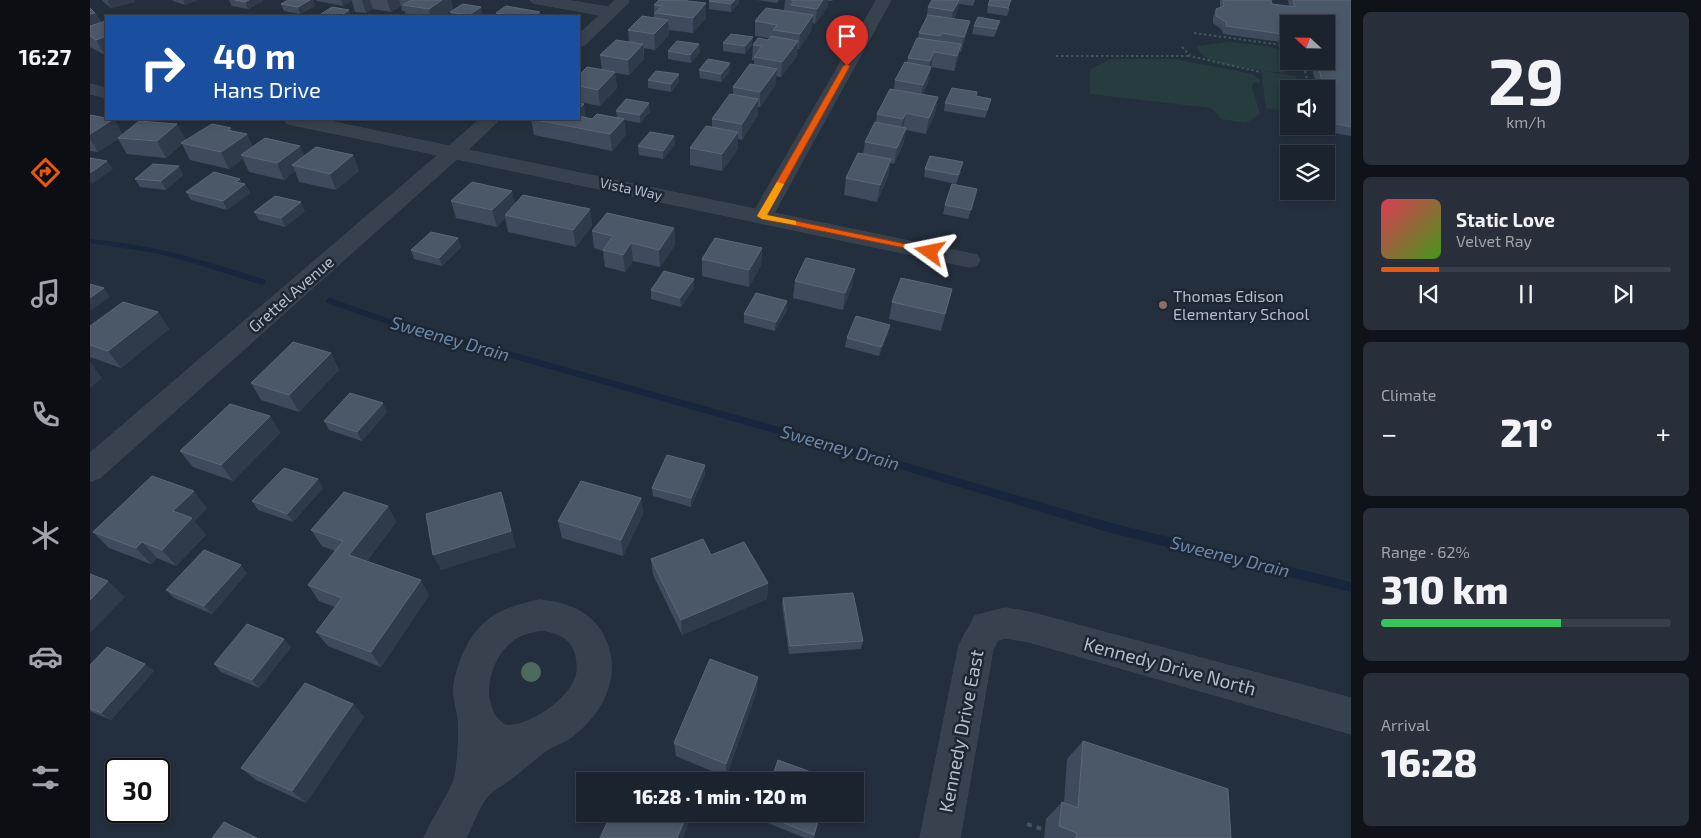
<!DOCTYPE html>
<html lang="en">
<head>
<meta charset="utf-8">
<style>
  :root { --surface:#1b232e; --page:#282f3a; --text:#f1f3f6; --muted:#a0a4aa; --line:#39404a; --accent:#ea580c }
  body { margin:0; font-family:"Exo 2",sans-serif; background:var(--page); color:var(--text); height:100vh; display:flex; flex-direction:column; font-size:19px; white-space:nowrap }
  * { box-sizing:border-box; margin:0 }
  p { font-size:16px; color:var(--muted) }
  .icon { flex:none; width:28px; height:28px; fill:none; stroke:currentColor; stroke-width:2; stroke-linecap:round; stroke-linejoin:round }
  .map { position:relative; flex:1; overflow:hidden }
  .panel { display:flex; flex-direction:column; gap:12px; padding:12px; background:#0f1319; width:350px }
  .panel>* { flex:none }
  .guide { position:absolute; left:15px; top:15px; width:475px; height:105px; border-radius:0px; box-shadow:0 2px 8px #0003,0 0 0 1px var(--line); background:#1a4fa0; color:#fff; overflow:hidden }
  .needle { width:32px; rotate:292deg }
  .controls { position:absolute; left:1190px; top:15px; display:grid; gap:10px }
  .controls a { display:grid; place-items:center; width:55px; height:55px; border-radius:0px; background:var(--surface); box-shadow:0 2px 8px #0003,0 0 0 1px var(--line); font-size:25px }
  .speed { position:absolute; left:15px; top:758px; display:flex; gap:10px; font-size:25px; font-weight:700; text-align:center }
  .speed>* { display:grid; place-content:center; width:65px; height:65px; border-radius:50%; background:var(--surface); box-shadow:0 2px 8px #0003,0 0 0 1px var(--line); line-height:1 }
  .speed .limit { border:2px solid #111; border-radius:8px; background:#fff; color:#111 }
  .pin { position:absolute; display:grid; place-items:center; width:42px; height:42px; color:#fff; margin:-51px -21px; border-radius:50% 50% 50% 0; rotate:-45deg; box-shadow:0 0 5px #0007 }
  .pin .icon { rotate:45deg }
  .me { position:absolute; width:55px; margin:-28px; rotate:282deg; stroke-linejoin:round; filter:drop-shadow(0 0 4px #0008) }
  .turn { display:flex; align-items:center; gap:18px; height:105px; padding:0 25px; font-size:22px }
  .turn .icon { width:65px; height:65px; stroke-width:2.5 }
  .turn b { display:block; font-size:35px; line-height:42px }
  .big { font-size:38px; font-weight:800; line-height:1.1 }
  .panel .tile { flex:1; display:flex; flex-direction:column; justify-content:center; gap:8px; min-width:0; padding:0 18px; border-radius:8px; background:var(--page) }
  .panel .dial { align-items:center; gap:0 }
  .dial b { font-size:65px; line-height:1 }
  .song { display:flex; align-items:center; gap:15px }
  .cover { width:60px; height:60px; border-radius:8px; background:linear-gradient(135deg,hsl(350 70% 55%),hsl(100 70% 35%)) }
  .played { height:5px; border-radius:2px; background:linear-gradient(90deg,var(--accent) 20%,var(--line) 20%) }
  .keys { display:flex; justify-content:space-around; direction:ltr }
  .heat { display:flex; justify-content:space-between; align-items:center; font-size:28px; direction:ltr }
  .charge { height:8px; border-radius:4px; background:linear-gradient(90deg,#34c759 62%,var(--line) 0) }
  .trip { position:absolute; left:486px; top:772px; width:288px; height:50px; border-radius:0px; background:var(--surface); box-shadow:0 2px 8px #0003,0 0 0 1px var(--line); font-weight:800; line-height:50px; text-align:center }
  main { display:flex; flex:1; min-height:0 }
  .dock { display:flex; flex-direction:column; width:90px; justify-content:space-around; align-items:center; background:#0b0e12; color:var(--muted) }
  .dock .icon { width:35px; height:35px }
  .dock .selected { color:var(--accent) }
  .dock b { font-size:22px; color:var(--text) }
  .map>svg:first-child { display:block }
  .green { fill:#263c3f }
  .lines { fill:none; stroke-linecap:round; stroke-linejoin:round }
  .stream { fill:#17263c; fill-rule:evenodd }
  .street-casing { stroke:#414a57; stroke-width:1 }
  .path-far1 { stroke:#3f5557; stroke-width:2; stroke-dasharray:2.5 2.5; stroke-linecap:butt }
  .path { stroke:#3f5557; stroke-width:4; stroke-dasharray:5 5; stroke-linecap:butt }
  .street { fill:#38414e; fill-rule:evenodd }
  .tree { fill:#4b6a5d }
  .wall { fill:#3f4b5c }
  .shaded-wall { fill:#2f3b4b }
  .building { fill:#4b5868; stroke:#5c6777 }
  .route { fill:#ea580c; stroke:#983908 }
  .slow { fill:#f59e0b }
  .education-dot { fill:#8d6e63; stroke:#1d2633; stroke-width:2 }
  .labels { text-anchor:middle; stroke-width:5; stroke-linejoin:round; paint-order:stroke }
  .far-street-label { font-size:14px; fill:#b4bcc9; stroke:#1d2633 }
  .street-label { font-size:16px; fill:#b4bcc9; stroke:#1d2633 }
  .poi-label { font-size:16px; fill:#b4bcc9; stroke:#1d2633; text-anchor:start }
  .water-label { font-size:18px; font-style:italic; fill:#6d86a8; stroke:#1d2633 }
  .near-street-label { font-size:19px; fill:#b4bcc9; stroke:#1d2633 }
</style>
</head>
<body>
<main>
<nav class="dock">
<b>16:27</b>
<svg class="icon selected" aria-label="directions" viewBox="0 0 24 24"><path d="M12 3l9 9-9 9-9-9zM9 14v-3h6M13 9l2 2-2 2"/></svg>
<svg class="icon" aria-label="music" viewBox="0 0 24 24"><path d="M9 18V5l10-2v13"/><circle cx="6" cy="18" r="3"/><circle cx="16" cy="16" r="3"/></svg>
<svg class="icon" aria-label="phone" viewBox="0 0 24 24"><path d="M5 4h4l2 5-3 2q2 4 5 5l2-3 5 2v4C11 20 4 13 5 4z"/></svg>
<svg class="icon" aria-label="climate" viewBox="0 0 24 24"><path d="M12 3v18M4 7l16 10M4 17L20 7"/></svg>
<svg class="icon" aria-label="car" viewBox="0 0 24 24"><path d="M5 17H2v-5l4-1 3-4h7l3 4 3 1v5h-3M9 17h6M6 11h13"/><circle cx="7" cy="17" r="2"/><circle cx="17" cy="17" r="2"/></svg>
<svg class="icon" aria-label="filters" viewBox="0 0 24 24"><path d="M4 7h16M4 17h16"/><circle cx="9" cy="7" r="2"/><circle cx="15" cy="17" r="2"/></svg>
</nav>
<div class="map">
<svg width="1261" height="838" viewBox="0 0 1261 838">
  <rect width="100%" height="100%" fill="#242f3e"/>
  <path class="green" d="M1139,42L1177,46L1191,50L1196,73L1174,71L1206,76L1209,89H1199V112L1176,108L1171,70C1153,67 1112,66 1107,46Z
    M1021,59H1085L1162,74L1169,79L1170,83L1164,82L1162,87L1170,114L1156,123L1132,119L1121,108L1000,94V69Z"/>
  <g class="lines">
    <path class="stream" d="M0,239C61,244 118,261 175,280L176,282L172,285L106,264L66,253L0,243Z
      M240,298L314,324L375,339L793,456L1021,523L1261,582V592L1021,533L793,464L375,345L309,328L237,303L236,301L237,299Z"/>
    <g class="street-casing">
      <path id="street" d="M441,0H476L518,7L525,0H538L539,2L495,45L489,47V34L510,15L448,4L443,3Z
        M787,0H801L684,213L887,255L890,260L887,265L879,267L367,159L10,478L0,481V453L348,155L203,125L196,123L194,119H229L359,146L390,119H410L378,150L665,209Z
        M0,84L16,88V98L0,94Z
        M450,600C478,603 503,612 515,639C532,676 512,715 480,738C472,743 460,747 453,753C442,762 430,772 418,781C411,786 402,791 397,797C388,808 382,826 376,838H334C340,822 362,790 365,777C368,758 370,735 368,717C366,706 363,697 364,686C365,676 368,667 372,657C387,619 411,608 450,600ZM450,630C470,632 485,640 487,662C487,667 488,672 486,677C477,701 440,726 416,726C411,722 406,718 403,712C391,686 404,651 428,637C434,633 443,632 450,630Z
        M916,608L939,612L1261,698V734L939,642L916,638L908,640L903,649L870,838H830L869,645L885,616Z"/>
    </g>
    <path class="path-far1" d="M1104,33L1199,46
      M1092,47L1100,56L1170,72
      M966,56H1100
      M1213,61L1219,89"/>
    <path class="path" d="M937,824L955,830"/>
    <use href="#street" class="street"/>
  </g>
  <circle class="tree" cx="441" cy="672" r="10"/>
  <path class="wall" d="M12,0H44L45,2L21,8L14,2Z
    M82,0H107L95,5L83,1Z
    M139,0H173V1L158,9L142,6Z
    M198,0H223L225,6L210,14L194,11L191,4Z
    M226,0H361L363,9L353,16H316L315,11H312L311,6L301,12L283,9L276,13L265,12L262,1L253,6L227,1Z
    M667,0H689L687,3Z
    M695,0H743L742,1H738V6L725,24L722,23V29L709,49H707V56L691,77L686,76V84L670,107H668V115L652,140L648,139V149L632,171L600,165V148L622,127V119L643,94V87L664,65V60H662L663,45L678,40L679,38L665,36V21L694,11Z
    M842,0H885L883,6L869,4L867,11L864,19L876,36L871,52H869L868,60L864,71L841,67L838,82L833,94L848,97L845,113L836,134L816,130L813,144L804,164L800,163L798,176L787,202L754,195L756,178L773,154L775,142L786,122L787,114L804,89L805,80L817,63L818,58L828,38L829,33L836,20L838,7Z
    M1130,0H1181L1182,4L1199,6L1198,0H1261V136L1238,132L1236,125V89H1227L1220,61H1236V24H1199V43L1133,34L1132,30L1123,23V17L1126,9L1130,7Z
    M602,1L616,3V18L603,33L579,30V35L565,50L554,48V59L539,75L525,73L527,88L510,106L489,102V75L512,70L510,55L539,42L538,30L564,18V5Z
    M619,1L649,3L641,12L619,9Z
    M898,5L920,8L917,16L897,13Z
    M0,8L5,13L11,22L15,55L0,47Z
    M360,12L392,14L390,16H362Z
    M406,13L451,16H407Z
    M884,26L908,28L904,37L882,34Z
    M633,43L662,45L655,54L633,51Z
    M1197,48H1199V61H1207L1206,63L1194,61L1193,56Z
    M578,51L610,52L601,63L578,59Z
    M609,70L640,71L631,82L610,78Z
    M558,80L589,82L581,92L558,88Z
    M886,96L899,107L895,118L854,111L855,103Z
    M526,111L560,112L550,123L534,120L536,135L522,151L444,135L441,119L495,118L502,119L527,118Z
    M0,115L24,119L32,134L96,140L94,142L142,131L163,147L210,146L214,156L263,155L269,171L246,190L209,182L205,171L194,180L159,172L153,159L139,169L100,160L92,144L76,158L37,154L28,139L8,152L0,151Z
    M584,136L585,145L573,159L549,155L548,146Z
    M835,169L871,171L866,184L834,177Z
    M93,175L76,190L50,187L45,179Z
    M153,184H155L160,193L137,210L101,200L96,192Z
    M887,189L878,219L853,214L855,205Z
    M361,201L425,204L500,209L502,226L486,247L418,232L415,218L407,227L366,218Z
    M215,211L195,227L169,220L164,212Z
    M584,228L585,245L570,267L543,261L535,272L515,267L513,251L504,248L502,231Z
    M368,238L371,247L352,266L324,259L321,250Z
    M672,248L671,265L659,287L612,276V259Z
    M604,279V288L591,307L561,299V290Z
    M705,281L762,286L753,310L703,298Z
    M862,289L851,331L799,319L802,302Z
    M697,301V310L685,331L654,323V314Z
    M68,312L79,329L31,368L0,357V326Z
    M798,334L789,356L755,347L757,338Z
    M241,353L249,370L209,412L171,400L161,383Z
    M297,412L272,441L239,430L234,421Z
    M180,416L190,433L143,481L103,467L90,451Z
    M615,465V474L601,507L563,496L562,488Z
    M233,488L203,522L168,510L162,501Z
    M551,498L553,514L533,556L472,538L468,521Z
    M298,506L306,522L277,561L339,595L291,667L238,646L226,632L245,607L229,601L218,585L245,551L232,546L221,530Z
    M117,508L104,521L116,535L86,566L67,558L61,564L19,548L3,532Z
    M621,555L678,583L677,599L592,635L563,575L561,559Z
    M157,573L122,614L84,598L76,590Z
    M693,598L773,641L771,649L699,654L692,605Z
    M201,647L169,688L131,672L124,664Z
    M55,664L64,671L21,720L0,711V665Z
    M667,691L636,777L586,756L584,743Z
    M263,704L274,717L216,803L166,780L151,768Z
    M993,741L1141,838H954L956,819L972,802L974,803L977,759Z
    M671,814H730L724,838H715L670,820Z"/>
  <path class="shaded-wall" d="M20,0H44L45,2L21,8L17,1Z
    M93,0H107L95,5Z
    M159,0H173V1L158,9L155,2Z
    M220,0H223L225,6L210,14L208,7Z
    M251,0H262V1L253,6Z
    M272,0H280L283,9L276,13Z
    M297,0H309L311,6L301,12Z
    M352,0H361L363,9L353,16H340L339,9Z
    M645,0H649V3L641,12V4Z
    M733,0H738V6L725,24L727,9Z
    M869,0L867,11L860,26L863,11Z
    M616,3V18L603,33V18Z
    M391,7L392,14L390,16H379V15Z
    M259,10L261,16H250Z
    M450,12L451,16H444Z
    M5,13L13,27L0,31V14Z
    M723,15L722,29L709,49L710,34Z
    M578,20L579,35L565,50L564,34Z
    M880,21L876,36L871,52L874,37Z
    M16,36V54L15,55L6,40Z
    M663,37L662,45L655,54V46Z
    M708,41L707,56L691,77L692,62Z
    M553,44L554,59L539,75L538,60Z
    M609,44L610,52L601,63L600,55Z
    M871,44L868,60L864,71L867,56Z
    M844,52L838,82L830,100L833,85L837,75L840,61Z
    M640,63V71L631,82V74Z
    M687,69L686,84L670,107V92Z
    M525,72L527,88L510,106L508,90Z
    M589,74V82L581,92V84Z
    M848,97L845,113L836,134L839,118Z
    M668,99V115L652,140V124Z
    M559,103L560,112L550,123V115Z
    M494,104L496,120L489,119V109Z
    M816,113L813,129L810,135L813,119Z
    M24,119L33,136L28,138V139L8,152L0,139V134Z
    M534,119L536,135L522,151L520,134Z
    M87,124L96,140L76,158L67,141Z
    M141,128L147,141L157,134L165,151L151,155L153,159L139,169L131,152L137,130Z
    M816,128L813,144L804,164L807,148Z
    M648,132V149L632,171V154Z
    M584,136L585,145L573,159V151Z
    M210,146L217,162L202,165L205,171L194,180L187,163Z
    M263,155L269,171L246,190L240,174Z
    M801,159L798,176L787,202L790,185Z
    M17,161L23,169L2,184L0,182V173Z
    M89,166L93,175L76,190L71,181Z
    M150,179L154,186L155,184L160,193L137,210L133,201L145,182Z
    M422,191L426,207L415,215V218L407,227L402,210Z
    M211,202L215,211L195,227L191,218Z
    M500,209L502,226L486,247L483,230Z
    M584,228L585,245L570,267L569,250Z
    M368,238L371,247L352,266L349,258Z
    M541,243L543,261L535,272L533,255Z
    M672,248L671,265L659,287V270Z
    M765,269L762,286L753,310L755,293Z
    M604,279V288L591,307L590,298Z
    M14,288L20,297L0,311V298Z
    M697,301V310L685,331L686,322Z
    M68,312L79,329L31,368L18,351Z
    M800,325L798,334L789,356L791,347Z
    M241,353L249,370L209,412L199,395Z
    M0,362L12,378L0,388Z
    M293,403L297,412L272,441L267,432Z
    M180,416L190,433L143,481L131,465Z
    M615,465V474L601,507V498Z
    M228,479L233,488L203,522L197,514Z
    M104,491L117,508L104,521L116,535L86,566L72,550L83,511Z
    M411,492L416,509L426,547L351,570L343,555Z
    M551,498L553,514L533,556L531,540Z
    M298,506L306,522L269,571L259,555Z
    M52,542L67,558L61,564L46,548Z
    M151,565L157,573L122,614L114,606Z
    M331,580L339,595L291,667L281,652Z
    M18,581L35,597L0,633V600Z
    M678,583L677,599L592,635L591,620Z
    M194,639L201,647L169,688L162,680Z
    M55,664L64,671L21,720L11,713Z
    M668,677L667,691L636,777V764Z
    M263,704L274,717L216,803L202,791Z
    M597,814H602L593,838H587Z"/>
  <path class="building" d="M145,0H159L155,2Z
    M198,0H220L208,7L191,4Z
    M321,0H352L339,9L313,5Z
    M569,0H597V1L616,3L603,18L565,13L572,6L564,5Z
    M620,0H645L641,4L619,1Z
    M701,0H733L727,9L701,5L705,0Z
    M842,0H869L863,11L838,7Z
    M900,0H921L918,8L898,5Z
    M1133,0H1181L1182,4L1205,7L1203,0H1261V127L1243,123L1236,98V89H1234L1227,61H1236V24H1199V35L1136,26V22L1126,16V9L1134,6Z
    M373,4L391,7L379,15L360,12Z
    M416,6L450,12L444,16H417L418,15L406,13Z
    M242,7L259,10L250,16H228Z
    M0,8L5,13L0,14Z
    M676,8L723,15L710,34L683,30L687,25L665,21Z
    M838,15L880,21L874,37L852,33L850,36L829,33Z
    M552,16L578,20L564,34L538,30Z
    M888,17L910,21L906,29L884,26Z
    M16,21V36L6,40L0,36V26Z
    M641,34L663,37L655,46L633,43Z
    M681,36L708,41L692,62L664,57L672,46L663,45L668,38L678,40Z
    M827,38L871,44L867,56L844,52L840,61L818,58Z
    M526,40L553,44L538,60L510,55Z
    M587,41L609,44L600,55L578,51Z
    M1197,48H1199V54H1198Z
    M618,59L640,63L631,74L609,70Z
    M815,62L841,67L833,85L805,80Z
    M660,64L687,69L670,92L643,87Z
    M497,67L525,72L508,90L489,86V75Z
    M566,71L589,74L581,84L558,80Z
    M862,88L887,92L886,96L901,99L897,110L855,103Z
    M800,89L848,97L839,118L816,113L813,119L787,114Z
    M640,94L668,99L652,124L622,119Z
    M536,99L559,103L550,115L526,111Z
    M489,103L494,104L489,109Z
    M507,114L534,119L520,134L441,119H489V116L502,119Z
    M0,115L16,118V119H24L0,134Z
    M49,121L87,124L67,141L28,138Z
    M785,122L816,128L807,148L775,142Z
    M122,124L141,128L137,130L157,134L131,152L91,143Z
    M616,126L648,132L632,154L600,148Z
    M560,132L584,136L573,151L548,146Z
    M175,138L210,146L187,163L151,155Z
    M226,147L263,155L240,174L202,165Z
    M768,153L801,159L790,185L756,178Z
    M840,156L873,162L868,175L835,169Z
    M0,158L17,161L0,173Z
    M63,164L89,166L71,181L45,179Z
    M124,172L150,179L145,182L155,184L133,201L96,192Z
    M382,182L422,191L402,210L361,201Z
    M862,184L887,189L881,210L855,205Z
    M433,195L500,209L483,230L415,215Z
    M185,196L211,202L191,218L164,212Z
    M517,213L584,228L569,250L541,243L533,255L513,250L523,236L502,231Z
    M341,232L368,238L349,258L321,250Z
    M625,238L672,248L659,270L612,259Z
    M716,258L765,269L755,293L705,281Z
    M574,271L604,279L590,298L561,290Z
    M811,278L862,289L855,314L802,302Z
    M0,284L14,288L0,298Z
    M666,293L697,301L686,322L654,314Z
    M33,302L68,312L18,351L0,345V326Z
    M766,316L800,325L791,347L757,338Z
    M203,342L241,353L199,395L161,383Z
    M260,393L293,403L267,432L234,421Z
    M140,404L180,416L131,465L90,451Z
    M577,455L615,465L601,498L562,488Z
    M194,468L228,479L197,514L162,501Z
    M62,476L104,491L83,511L102,518L72,550L52,542L46,548L3,532Z
    M491,481L551,498L531,540L468,521Z
    M254,492L298,506L259,555L331,580L281,652L226,632L252,598L218,585L253,541L221,530Z
    M411,492L421,531L343,555L336,514Z
    M613,539L621,555L654,542L678,583L591,620L561,559Z
    M114,550L151,565L114,606L76,590Z
    M0,574L18,581L0,600Z
    M763,593L773,641L700,646L693,598Z
    M157,624L194,639L162,680L124,664Z
    M17,647L55,664L11,713L0,708V665Z
    M620,659L668,677L636,764L584,743Z
    M215,683L263,704L202,791L151,768Z
    M993,741L1138,789L1141,838H986L987,833L969,826L972,802L988,808Z
    M688,760L740,779L739,781H681Z
    M539,774L558,781H536Z
    M521,814H597L587,838H510Z
    M671,814H730L724,835Z
    M134,822L167,838H122Z"/>
  <path class="route" d="M757,64L760,66L677,215L840,249L845,252L844,254L672,219L667,216L753,66Z"/>
  <path class="slow" d="M687,182L694,184L677,215L706,221V225L672,219L667,216Z"/>
  <circle class="education-dot" cx="1073" cy="305" r="5"/>
  <g class="labels">
    <g class="far-street-label">
      <text transform="translate(541 189) rotate(12)" y="5">Vista Way</text>
    </g>
    <g class="street-label">
      <text transform="translate(201 294) rotate(-41)" y="6">Grettel Avenue</text>
    </g>
    <g class="poi-label">
      <text x="1083" y="302">Thomas Edison<tspan x="1083" dy="18">Elementary School</tspan></text>
    </g>
    <g class="water-label">
      <text transform="translate(360 339) rotate(16)" y="6">Sweeney Drain</text>
      <text transform="translate(750 448) rotate(16)" y="6">Sweeney Drain</text>
      <text transform="translate(1140 557) rotate(14)" y="6">Sweeney Drain</text>
    </g>
    <g class="near-street-label">
      <text transform="translate(1080 666) rotate(15)" y="7">Kennedy Drive North</text>
      <text transform="translate(871 731) rotate(-79)" y="7">Kennedy Drive East</text>
    </g>
  </g>
</svg>
<div class="controls">
<a><svg class="needle" viewBox="-14 -14 28 28"><path d="M0-13l5 13h-10z" fill="#e53935"/><path d="M0 13l5-13h-10z" fill="#a0a4aa"/></svg></a>
<a><svg class="icon" aria-label="sound" viewBox="0 0 24 24"><path d="M4 9h4l5-4v14l-5-4H4zM17 9q2 3 0 6"/></svg></a>
<a><svg class="icon" aria-label="layers" viewBox="0 0 24 24"><path d="M12 4l9 5-9 5-9-5zM3 14l9 5 9-5"/></svg></a>
</div>
<div class="speed"><div class="limit">30</div></div>
<div class="pin" style="left:757px;top:66px;background:#d93025"><svg class="icon" aria-label="arrive" viewBox="0 0 24 24"><path d="M6 21V4h12l-3 4 3 4H6"/></svg></div>
<svg class="me" style="left:840px;top:252px" viewBox="-20 -20 40 40"><path d="M0-17L14 15 0 8-14 15z" fill="#ea580c" stroke="#fff" stroke-width="4"/></svg>
<div class="trip">16:28 · 1 min · 120 m</div>
<div class="guide">
<div class="turn"><svg class="icon" aria-label="right" viewBox="0 0 24 24"><path d="M7 20v-9h11M14 6l5 5-5 5"/></svg><div><b>40 m</b>Hans Drive</div></div>
</div>
</div>
<section class="panel">
<div class="tile dial"><b>29</b><p>km/h</p></div>
<div class="tile">
<div class="song"><i class="cover"></i><div><b>Static Love</b><p>Velvet Ray</p></div></div>
<div class="played"></div>
<div class="keys"><svg class="icon" aria-label="previous" viewBox="0 0 24 24"><path d="M18 5L8 12l10 7zM5 5v14"/></svg><svg class="icon" aria-label="pause" viewBox="0 0 24 24"><path d="M8 5v14M16 5v14"/></svg><svg class="icon" aria-label="next" viewBox="0 0 24 24"><path d="M6 5l10 7-10 7zM19 5v14"/></svg></div>
</div>
<div class="tile"><p>Climate</p>
<div class="heat"><a>−</a><b class="big">21°</b><a>+</a></div>
</div>
<div class="tile"><p>Range · 62%</p><b class="big">310 km</b><div class="charge"></div></div>
<div class="tile"><p>Arrival</p><b class="big">16:28</b></div>
</section>
</main>
</body>
</html>
